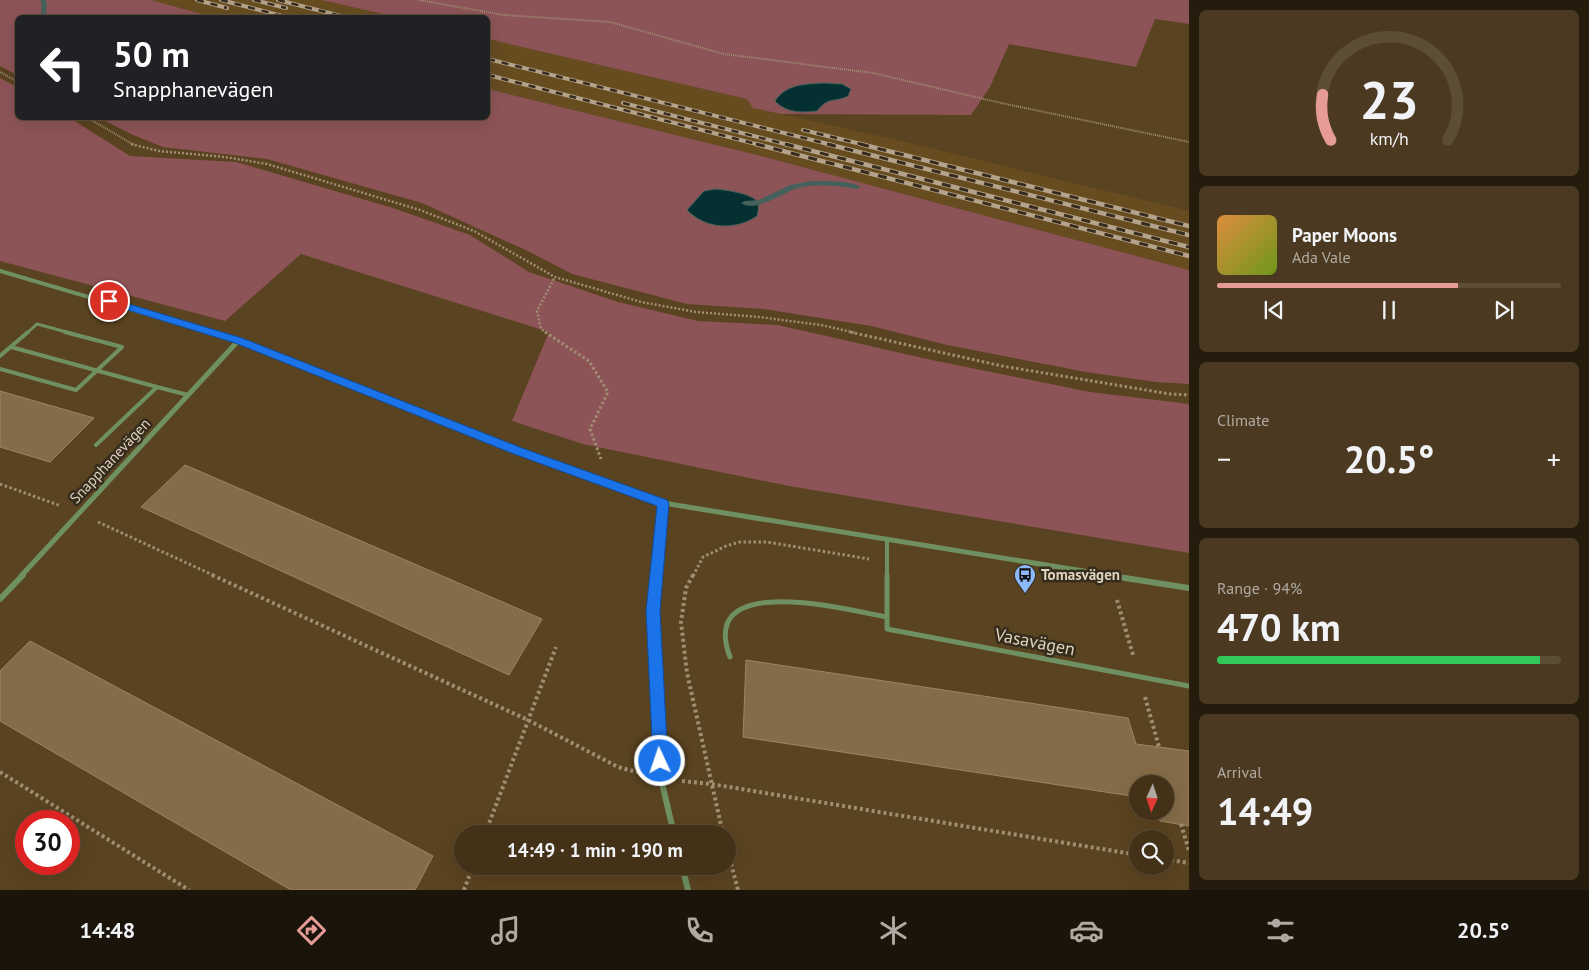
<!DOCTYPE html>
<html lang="en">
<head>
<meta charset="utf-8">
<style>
  :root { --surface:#443218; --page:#4b3a21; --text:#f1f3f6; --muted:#afaaa2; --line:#5c4d37; --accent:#e69b98 }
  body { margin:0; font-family:"PT Sans",sans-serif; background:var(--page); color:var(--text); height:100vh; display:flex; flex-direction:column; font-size:19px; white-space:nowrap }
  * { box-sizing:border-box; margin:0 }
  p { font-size:16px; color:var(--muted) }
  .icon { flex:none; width:28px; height:28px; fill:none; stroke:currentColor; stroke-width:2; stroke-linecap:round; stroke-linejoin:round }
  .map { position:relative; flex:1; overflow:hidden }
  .drawer { display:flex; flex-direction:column; gap:10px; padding:10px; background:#251c0d; width:400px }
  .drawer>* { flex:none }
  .guide { position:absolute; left:15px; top:15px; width:475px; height:105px; border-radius:8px; box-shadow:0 5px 20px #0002,0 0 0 1px var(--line); background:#202124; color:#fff; overflow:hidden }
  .needle { width:32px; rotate:183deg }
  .controls { position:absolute; left:1129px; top:775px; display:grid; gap:10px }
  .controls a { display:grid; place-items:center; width:45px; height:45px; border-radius:50%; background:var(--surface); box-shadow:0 5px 20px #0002,0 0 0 1px var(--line); font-size:25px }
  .speed { position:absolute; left:15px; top:810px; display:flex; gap:10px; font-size:25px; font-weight:700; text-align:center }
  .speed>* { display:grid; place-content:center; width:65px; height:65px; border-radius:50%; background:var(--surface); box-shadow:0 5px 20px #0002,0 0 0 1px var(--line); line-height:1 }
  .speed .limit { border:8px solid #d22; background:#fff; color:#111 }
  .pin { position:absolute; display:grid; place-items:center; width:42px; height:42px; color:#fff; margin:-21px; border:2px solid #fff; border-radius:50%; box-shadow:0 1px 5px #0007 }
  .me { position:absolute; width:55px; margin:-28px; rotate:357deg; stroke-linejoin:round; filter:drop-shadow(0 0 4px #0008) }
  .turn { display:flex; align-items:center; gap:18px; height:105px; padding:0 15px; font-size:22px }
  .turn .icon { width:65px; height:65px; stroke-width:2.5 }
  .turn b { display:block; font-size:35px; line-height:42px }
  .big { font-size:38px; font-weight:600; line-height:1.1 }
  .drawer .widget { flex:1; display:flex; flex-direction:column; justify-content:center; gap:8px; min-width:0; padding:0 18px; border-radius:8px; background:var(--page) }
  .drawer .dial { align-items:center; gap:0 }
  .dial svg { height:130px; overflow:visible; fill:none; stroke:var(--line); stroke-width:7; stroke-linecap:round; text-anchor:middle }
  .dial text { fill:var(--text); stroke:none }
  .song { display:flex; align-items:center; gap:15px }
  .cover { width:60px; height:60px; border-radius:8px; background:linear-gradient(135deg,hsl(30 70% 55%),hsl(80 70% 35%)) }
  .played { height:5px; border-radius:2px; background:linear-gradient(90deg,var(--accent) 70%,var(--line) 70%) }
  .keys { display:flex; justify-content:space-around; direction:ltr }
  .heat { display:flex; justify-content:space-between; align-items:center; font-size:28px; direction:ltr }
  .charge { height:8px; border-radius:4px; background:linear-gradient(90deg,#34c759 94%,var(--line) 0) }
  .trip { position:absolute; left:454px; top:825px; width:282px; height:50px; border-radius:25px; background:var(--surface); box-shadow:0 5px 20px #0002,0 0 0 1px var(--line); font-weight:600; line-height:50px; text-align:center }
  .tabs { display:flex; height:80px; justify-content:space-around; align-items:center; background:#1b140a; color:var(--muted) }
  .tabs .icon { width:35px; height:35px }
  .tabs .active { color:var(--accent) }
  .tabs b { font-size:22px; color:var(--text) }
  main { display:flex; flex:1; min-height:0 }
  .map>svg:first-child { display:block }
  .built { fill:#674c20 }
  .green { fill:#8d5457 }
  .water { fill:#043031; stroke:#46615b }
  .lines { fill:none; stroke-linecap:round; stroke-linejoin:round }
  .stream { fill:#46615b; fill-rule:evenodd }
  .building { fill:#856c48; stroke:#9e8560 }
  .path-far3 { stroke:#a08e73; stroke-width:2; stroke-dasharray:1 1; stroke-linecap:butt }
  .path-far2 { stroke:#a08e73; stroke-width:2.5; stroke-dasharray:2 2; stroke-linecap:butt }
  .path-far1 { stroke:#a08e73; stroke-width:3; stroke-dasharray:2.5 2.5; stroke-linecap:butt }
  .path { stroke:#a08e73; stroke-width:4; stroke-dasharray:3 3; stroke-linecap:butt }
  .service-far2 { stroke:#6f9061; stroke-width:3 }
  .service-far1 { stroke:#6f9061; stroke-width:4 }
  .service { stroke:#6f9061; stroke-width:5 }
  .minor-far2 { stroke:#6f9061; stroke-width:4 }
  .minor-far1 { stroke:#6f9061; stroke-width:5 }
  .minor { stroke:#6f9061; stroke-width:6 }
  .rail-far1-casing { stroke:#b4a38a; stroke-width:4 }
  .rail-casing { stroke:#b4a38a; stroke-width:4.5 }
  .rail-far1 { stroke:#362c1d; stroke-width:2.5; stroke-dasharray:7; stroke-linecap:butt }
  .rail { stroke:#362c1d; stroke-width:3; stroke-dasharray:9; stroke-linecap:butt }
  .route { fill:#1a73e8; stroke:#114b97 }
  .labels { text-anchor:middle; stroke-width:5; stroke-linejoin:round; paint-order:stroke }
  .street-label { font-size:15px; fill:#dfd2be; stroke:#362c1d }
  .poi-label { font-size:15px; font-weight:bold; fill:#dfd2be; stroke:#362c1d; text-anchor:start }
  .near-street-label { font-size:18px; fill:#dfd2be; stroke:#362c1d }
</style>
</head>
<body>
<main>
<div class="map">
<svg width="1189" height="890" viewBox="0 0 1189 890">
  <rect width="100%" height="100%" fill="#5a4320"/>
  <path class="built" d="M151,0H321L396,17H213Z
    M488,39L747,99L753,108L889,138L1189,211V270L765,157L488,89Z"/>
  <path class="green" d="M0,0H151L213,17L18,18L17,75L0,66Z
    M321,0H1189V24L1155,19L1136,67L1009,44L990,87L971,115L781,114L753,108L747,99L488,39V18L396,17Z
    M0,78L17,87L18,118H70L130,156L236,162L393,208L470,235L529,272L618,302L698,321L778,325L927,359L1090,392L1189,404V553L789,486L583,444L512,421L549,332L301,254L225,321L0,261Z
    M488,89L765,157L1189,270V384L1156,382L1086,372L947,345L871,326L764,309L687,304L572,274L530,252L422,203L267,159L163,147L131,134L99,118H488Z"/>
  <path class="water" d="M824,83L842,84L851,89L848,96C834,103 829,96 817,111C802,113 786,113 775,101C786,84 805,84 824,83Z
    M715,189C725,190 753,193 758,203C759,207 758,212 757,216C735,231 705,229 687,210L704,191Z"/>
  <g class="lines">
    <path class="stream" d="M40,0H46C48,6 45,11 47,18H41C40,11 43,6 40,0Z
      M811,181C824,181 850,180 861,187L857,189C839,186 821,184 803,187C785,190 757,214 741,203L745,201L759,200L790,185Z"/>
  </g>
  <path class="building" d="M0,391L94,418L50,462L0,447Z
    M185,465L542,619L509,675L141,507Z
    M30,641L433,856L415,890H291L0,721V671Z
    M746,660L1128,718L1136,744L1189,751V826L1160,821L1158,811H1165V784H1138V797L743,737Z"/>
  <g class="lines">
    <path class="path-far3" d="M419,0L504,15L610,22L724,54L873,73L1001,103L1189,142
      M0,72L18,82
      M88,118L134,145"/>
    <path class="path-far2" d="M131,144L159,151L225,157L267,164L420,210L474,231L555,277L641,302L696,312L759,317L821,325L856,333
      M547,333L541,329L537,311L555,277"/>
    <path class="path-far1" d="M545,332L589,361L608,392L590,429L601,459
      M850,332L1002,366L1170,394L1189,395
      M0,484L61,506
      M98,522L215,576
      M693,576L703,557L726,546L740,542H767L869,559"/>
    <path class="path" d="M212,575L528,720L618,767L641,773
      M693,575L686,588L681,622L687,673L723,834
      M1117,600L1133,655
      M1145,697L1159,747
      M0,772L189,890
      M682,781L711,784L1138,855
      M1181,824L1189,851
      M485,834L556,647
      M728,852L738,890
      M1165,859L1189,863
      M464,890L473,866"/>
    <path class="service-far2" d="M27,333L37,324L70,333"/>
    <path class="service-far1" d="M11,347L157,387L96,445
      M0,356L28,332
      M0,369L76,390L122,347L65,332
      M157,387L188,395
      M887,539V576"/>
    <path class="service" d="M887,575V629L1189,686
      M730,657C697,570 847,610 887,617"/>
    <path class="minor-far2" d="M0,271L211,333"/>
    <path class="minor-far1" d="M207,332L238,341L518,451L663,503L1114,576
      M21,576L238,341
      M656,576L663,503"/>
    <path class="minor" d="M656,575L653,611L661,779L674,834
      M1106,575L1189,588
      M0,599L23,575
      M682,866L688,890"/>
    <g class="rail-far1-casing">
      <path id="rail-far1" d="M197,0L227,8
        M221,0L290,18
        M254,0L286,8
        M278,0L349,18
        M488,59L832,145
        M488,75L760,145
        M623,103L789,145
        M803,130L865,145"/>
    </g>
    <g class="rail-casing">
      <path id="rail" d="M756,144L1189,256
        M785,144L1189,247
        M827,144L1189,235
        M860,144L1189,226"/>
    </g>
    <use href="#rail-far1" class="rail-far1"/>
    <use href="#rail" class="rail"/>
  </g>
  <path class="route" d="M109,298L242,338L522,448L667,500L669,503L660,611L668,761L666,766L660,768L655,766L653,761L646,611L657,506L514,454L235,343L105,303L104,301Z"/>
  <defs>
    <g id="bus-pin" transform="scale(1.125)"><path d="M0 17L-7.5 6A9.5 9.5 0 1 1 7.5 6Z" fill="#8abafc" stroke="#362c1d"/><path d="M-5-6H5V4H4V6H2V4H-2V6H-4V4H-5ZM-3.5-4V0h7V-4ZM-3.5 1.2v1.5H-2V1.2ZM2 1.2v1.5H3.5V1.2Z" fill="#111"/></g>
  </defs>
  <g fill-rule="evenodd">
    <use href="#bus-pin" x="1025" y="575"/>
  </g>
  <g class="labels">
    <g class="street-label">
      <text transform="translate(110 461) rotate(-47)" y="5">Snapphanevägen</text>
    </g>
    <g class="poi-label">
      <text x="1041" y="580">Tomasvägen</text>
    </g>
    <g class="near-street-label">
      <text transform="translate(1035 642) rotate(11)" y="6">Vasavägen</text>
    </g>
  </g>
</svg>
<div class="controls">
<a><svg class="needle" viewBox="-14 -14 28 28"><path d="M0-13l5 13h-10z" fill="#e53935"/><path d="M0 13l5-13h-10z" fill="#afaaa2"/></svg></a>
<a><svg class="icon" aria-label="search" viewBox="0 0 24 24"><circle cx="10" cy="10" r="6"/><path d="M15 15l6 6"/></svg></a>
</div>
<div class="speed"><div class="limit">30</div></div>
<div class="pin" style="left:109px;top:301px;background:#d93025"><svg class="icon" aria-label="arrive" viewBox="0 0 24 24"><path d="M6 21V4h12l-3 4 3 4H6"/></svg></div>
<svg class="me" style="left:660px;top:761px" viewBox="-20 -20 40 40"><circle r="17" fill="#1a73e8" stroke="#fff" stroke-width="3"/><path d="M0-11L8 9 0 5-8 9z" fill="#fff"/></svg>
<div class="trip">14:49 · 1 min · 190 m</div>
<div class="guide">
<div class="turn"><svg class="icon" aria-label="left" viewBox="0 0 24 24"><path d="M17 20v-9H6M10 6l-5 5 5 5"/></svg><div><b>50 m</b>Snapphanevägen</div></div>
</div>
</div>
<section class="drawer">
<div class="widget dial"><svg viewBox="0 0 100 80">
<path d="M14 69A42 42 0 1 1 86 69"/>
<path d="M14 69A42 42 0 0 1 9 41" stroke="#e69b98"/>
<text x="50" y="56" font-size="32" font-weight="700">23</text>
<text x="50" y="72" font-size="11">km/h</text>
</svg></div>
<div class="widget">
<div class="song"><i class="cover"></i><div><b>Paper Moons</b><p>Ada Vale</p></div></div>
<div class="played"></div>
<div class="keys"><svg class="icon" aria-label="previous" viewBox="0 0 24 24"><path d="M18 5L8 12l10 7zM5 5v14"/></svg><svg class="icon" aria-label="pause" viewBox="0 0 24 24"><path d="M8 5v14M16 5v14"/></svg><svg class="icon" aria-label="next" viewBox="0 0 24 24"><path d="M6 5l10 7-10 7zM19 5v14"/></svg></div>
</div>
<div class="widget"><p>Climate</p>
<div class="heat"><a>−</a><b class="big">20.5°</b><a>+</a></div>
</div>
<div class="widget"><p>Range · 94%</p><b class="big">470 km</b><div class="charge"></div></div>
<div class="widget"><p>Arrival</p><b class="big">14:49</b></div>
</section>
</main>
<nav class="tabs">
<b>14:48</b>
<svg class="icon active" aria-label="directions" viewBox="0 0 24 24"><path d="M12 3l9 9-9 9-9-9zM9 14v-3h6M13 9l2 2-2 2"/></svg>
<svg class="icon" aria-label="music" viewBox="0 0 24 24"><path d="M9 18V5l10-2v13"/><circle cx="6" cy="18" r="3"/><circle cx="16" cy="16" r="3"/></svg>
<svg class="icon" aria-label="phone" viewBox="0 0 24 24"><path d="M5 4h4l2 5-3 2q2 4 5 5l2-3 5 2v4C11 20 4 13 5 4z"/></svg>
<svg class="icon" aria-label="climate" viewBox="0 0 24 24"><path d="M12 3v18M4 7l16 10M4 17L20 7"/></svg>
<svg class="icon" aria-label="car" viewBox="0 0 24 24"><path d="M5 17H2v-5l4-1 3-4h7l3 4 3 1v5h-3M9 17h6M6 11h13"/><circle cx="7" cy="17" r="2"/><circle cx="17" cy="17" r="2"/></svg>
<svg class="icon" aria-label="filters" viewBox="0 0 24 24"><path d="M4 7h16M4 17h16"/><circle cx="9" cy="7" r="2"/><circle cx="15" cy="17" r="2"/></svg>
<b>20.5°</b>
</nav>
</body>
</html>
